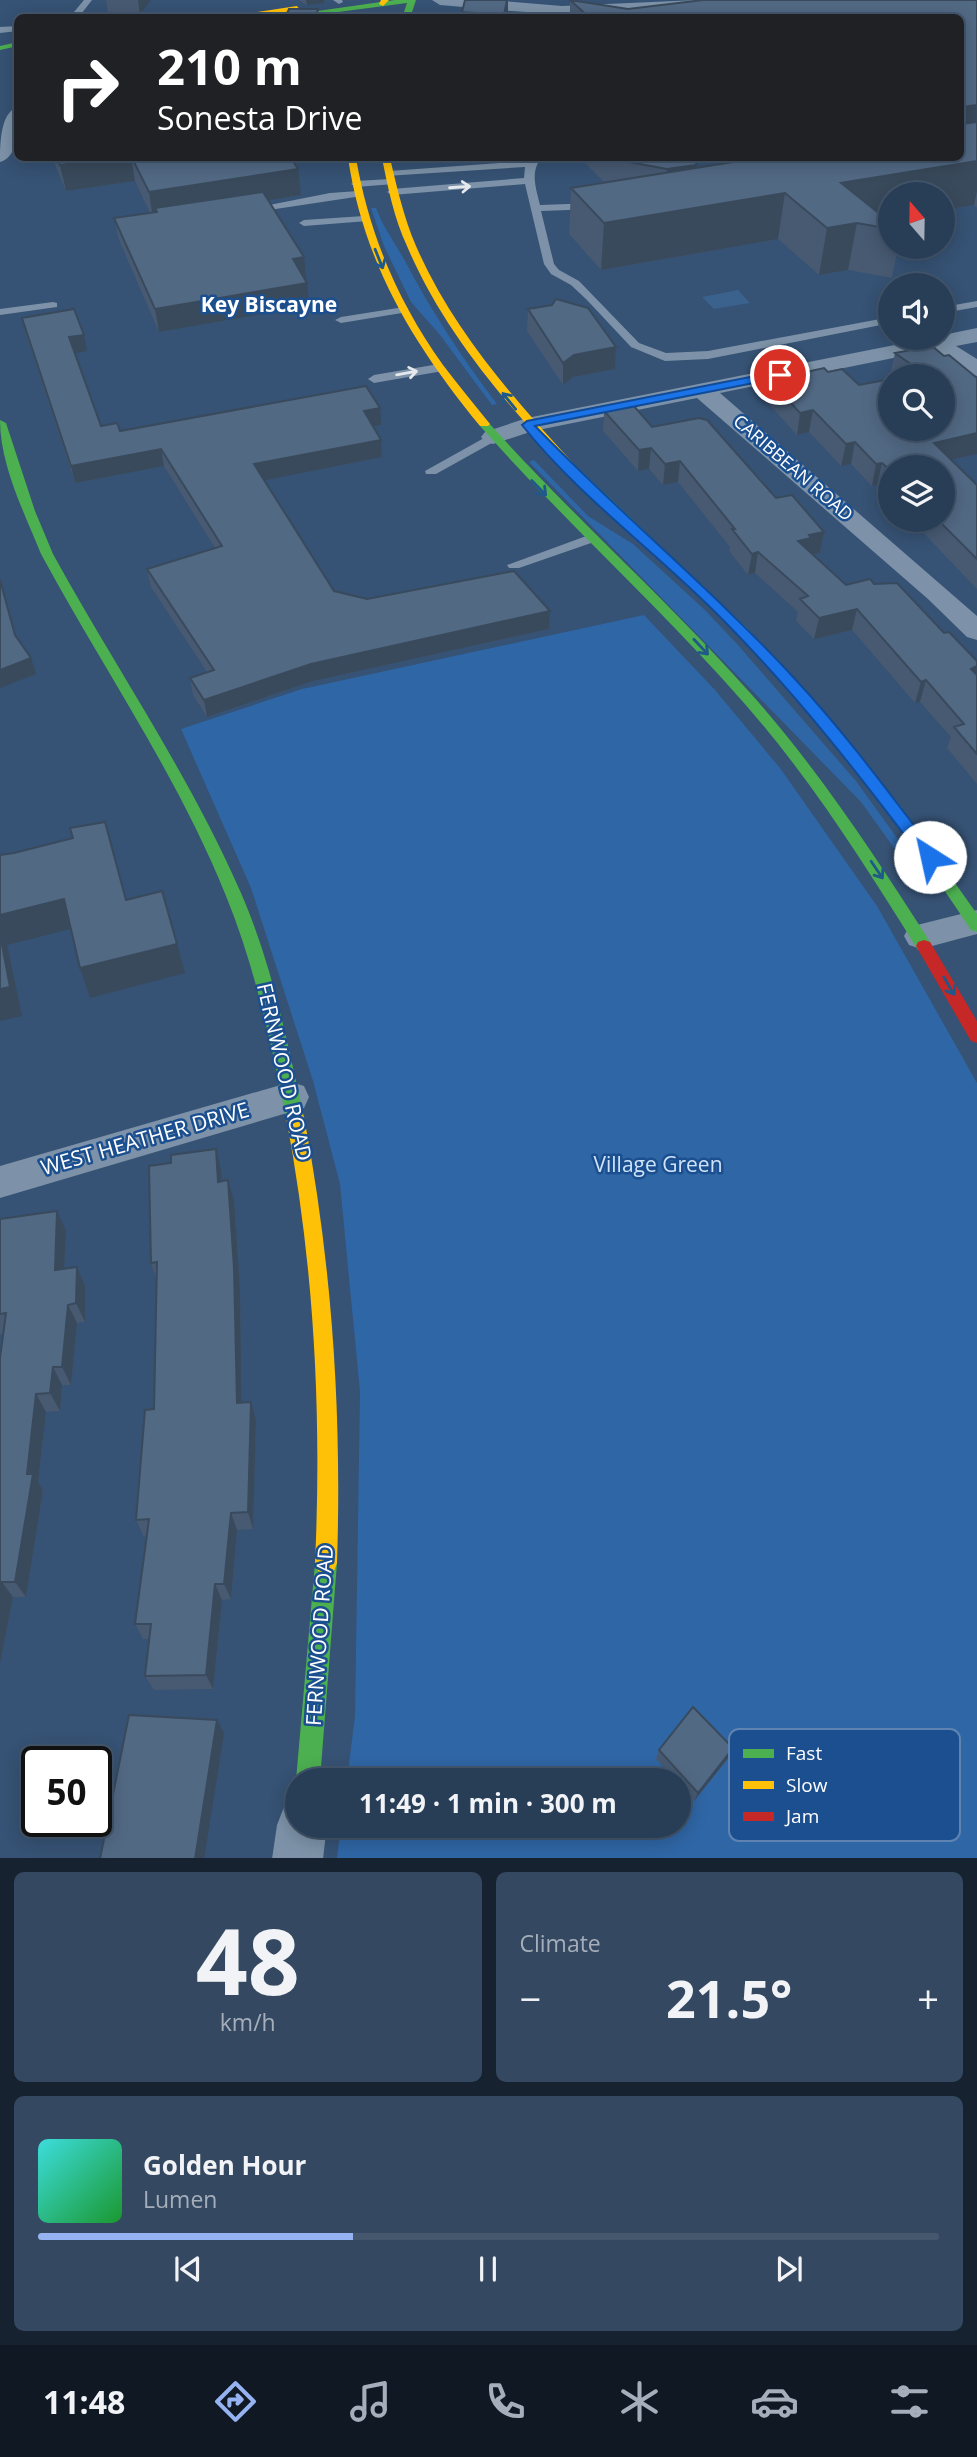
<!DOCTYPE html>
<html lang="en">
<head>
<meta charset="utf-8">
<style>
  :root { --surface:#283e57; --page:#344961; --text:#f1f3f6; --muted:#a5aeba; --line:#44576d; --accent:#95b2f1 }
  body { margin:0; font-family:"Open Sans",sans-serif; background:var(--page); color:var(--text); height:100vh; display:flex; flex-direction:column; font-size:26px; white-space:nowrap }
  * { box-sizing:border-box; margin:0 }
  p { font-size:23px; color:var(--muted) }
  .icon { flex:none; width:38px; height:38px; fill:none; stroke:currentColor; stroke-width:2; stroke-linecap:round; stroke-linejoin:round }
  .map { position:relative; height:1858px; overflow:hidden }
  .side { display:flex; flex-direction:column; gap:14px; padding:14px; background:#162230; flex:1 }
  .side>* { flex:none }
  .hud { position:absolute; left:14px; top:14px; width:950px; height:147px; border-radius:10px; box-shadow:0 4px 18px #0003,0 0 0 2px var(--line); background:#202124; color:#fff; overflow:hidden }
  .needle { width:46px; rotate:340deg }
  .tools { position:absolute; left:878px; top:182px; display:grid; gap:14px }
  .tools a { display:grid; place-items:center; width:77px; height:77px; border-radius:50%; background:var(--surface); box-shadow:0 4px 18px #0003,0 0 0 2px var(--line); font-size:35px }
  .speed { position:absolute; left:21px; top:1746px; display:flex; gap:14px; font-size:35px; font-weight:700; text-align:center }
  .speed>* { display:grid; place-content:center; width:91px; height:91px; border-radius:50%; background:var(--surface); box-shadow:0 4px 18px #0003,0 0 0 2px var(--line); line-height:1 }
  .speed .limit { border:4px solid #111; border-radius:10px; background:#fff; color:#111 }
  .pin { position:absolute; display:grid; place-items:center; width:60px; height:60px; color:#fff; margin:-30px; border:4px solid #fff; border-radius:50%; box-shadow:0 2px 7px #0007 }
  .me { position:absolute; width:77px; margin:-38px; rotate:325deg; stroke-linejoin:round; filter:drop-shadow(0 0 5px #0008) }
  .turn { display:flex; align-items:center; gap:24px; height:147px; padding:0 28px; font-size:32px }
  .turn .icon { width:91px; height:91px; stroke-width:2.5 }
  .turn b { display:block; font-size:49px; line-height:60px }
  .big { font-size:52px; font-weight:700; line-height:1.1 }
  .side .card { flex:1; display:flex; flex-direction:column; justify-content:center; gap:10px; min-width:0; padding:0 24px; border-radius:10px; background:var(--page) }
  .side .dial { align-items:center; gap:0 }
  .dial b { font-size:91px; line-height:1 }
  .song { display:flex; align-items:center; gap:21px }
  .cover { width:84px; height:84px; border-radius:10px; background:linear-gradient(135deg,hsl(180 70% 55%),hsl(130 70% 35%)) }
  .played { height:7px; border-radius:4px; background:linear-gradient(90deg,var(--accent) 35%,var(--line) 35%) }
  .keys { display:flex; justify-content:space-around; direction:ltr }
  .heat { display:flex; justify-content:space-between; align-items:center; font-size:38px; direction:ltr }
  .side .tiles { flex:1; display:grid; gap:14px; grid-template-columns:1fr 1fr }
  .card:last-child { grid-column:span 2 }
  .trip { position:absolute; left:285px; top:1768px; width:406px; height:70px; border-radius:35px; background:var(--surface); box-shadow:0 4px 18px #0003,0 0 0 2px var(--line); font-weight:700; line-height:70px; text-align:center }
  .dock { display:flex; height:112px; justify-content:space-around; align-items:center; background:#101923; color:var(--muted) }
  .dock .icon { width:49px; height:49px }
  .dock .active { color:var(--accent) }
  .dock b { font-size:32px; color:var(--text) }
  .map>svg:first-child { display:block }
  .green { fill:#2f66a5 }
  .water { fill:#3b618d }
  .lines { fill:none; stroke-linecap:round; stroke-linejoin:round }
  .lane { fill:#7d92a8; fill-rule:evenodd }
  .street { fill:#7d92a8; fill-rule:evenodd }
  .fast { fill:#4caf50; fill-rule:evenodd }
  .slow { fill:#ffc107; fill-rule:evenodd }
  .jam { fill:#c62828; fill-rule:evenodd }
  .wall { fill:#475a72 }
  .shaded-wall { fill:#394a5c }
  .building { fill:#526984; stroke:#394a5c; stroke-width:2 }
  .oneway { stroke:#e5e9ee }
  .oneway2 { stroke:#205989 }
  .route { fill:#1a73e8; stroke:#114b97; stroke-width:2 }
  .labels { text-anchor:middle; stroke-width:5; stroke-linejoin:round; paint-order:stroke }
  .far-street-label { font-size:18px; fill:#fff; stroke:#1b4f8f }
  .far-quarter-label { font-size:21px; font-weight:bold; fill:#fff; stroke:#1b4f8f }
  .street-label { font-size:21px; fill:#fff; stroke:#1b4f8f }
  .park-label { font-size:21px; fill:#cfe3fa; stroke:#1b4f8f }
  .key { fill:#1b4f8f; stroke:#5f84b1; stroke-width:2 }
  .key-label { font-size:19px; fill:#fff }
</style>
</head>
<body>
<div class="map">
<svg width="977" height="1859" viewBox="0 0 977 1859">
  <rect width="100%" height="100%" fill="#365274"/>
  <path class="green" d="M371,208H376C383,227 394,241 404,259C431,311 462,358 497,404L492,405L440,335L411,302L384,246Z
    M534,460L588,516L633,544L705,610L738,645L856,781L929,882L920,884L861,802L529,462Z
    M644,615L715,690L780,768L877,906L977,1083V1858H337L341,1825H679V1780H347L355,1716L360,1392L340,1184L313,1081L251,888L181,729L302,689Z"/>
  <path class="water" d="M738,290L750,303L714,309L702,297Z"/>
  <g class="lines">
    <path class="lane" d="M84,0H92L78,18H69Z
      M333,0H342L343,2L339,4Z
      M99,12H105L104,18H96Z
      M190,12H193L196,18H188L186,14Z
      M157,15H163L164,18H156Z
      M18,26V31L0,33V27Z
      M531,158H541C530,173 536,188 540,205L595,203L600,206L595,209L541,211L554,264L559,270L579,281L639,343L666,353L708,351L891,317V323L708,359L665,361L631,347L587,300L571,285L551,274L544,264L525,184L392,195L387,192L392,189L524,178L525,167L386,176V172L389,171L529,161Z
      M390,179L395,182L394,184L356,187L351,184L356,181Z
      M358,191L362,192V196L249,213L244,210L330,193Z
      M364,216L369,219L368,221L304,226L299,223L304,220Z
      M977,301V307L943,313V307Z
      M53,302L57,303V307L0,315V309Z
      M404,307L408,308V312L341,323L335,320L341,317Z
      M439,364L445,368L443,371L374,383L368,379L374,375Z
      M493,433L499,437L497,440L436,474H426L425,471Z
      M589,535L596,539L594,542L519,568H509L507,565Z"/>
    <path class="street" d="M432,0H491L562,6L697,0C690,7 676,6 666,8C588,19 518,12 440,5Z
      M18,107C18,123 20,157 0,162C0,145 0,112 18,107Z
      M977,328V342L956,346L977,359V376L969,374L933,350L720,393L977,616V640L967,637L928,599L697,398L533,431L493,444L485,442L481,437L485,432L527,418L930,338H943V335Z
      M977,910V934L921,949L909,945L904,936L909,927Z
      M291,1082L304,1086L309,1097L304,1108L0,1198V1166Z
      M298,1802V1825H327L323,1859H272L277,1825L284,1807Z"/>
    <path class="fast" d="M395,0H416L410,18H402L407,3L292,18H268Z
      M18,42V46L0,50V46Z
      M0,420L6,423L35,511L53,554C115,667 189,774 241,893C272,964 287,1041 304,1117L301,1122L295,1124L289,1122L286,1117C271,1042 255,967 226,896C178,776 102,667 41,554C24,512 0,465 0,420Z
      M480,422H488C573,517 669,601 753,696C820,772 876,857 930,942L932,946L930,950H918C865,865 811,779 744,703C660,607 565,522 480,426Z
      M570,463L574,464L747,628L842,733L901,807L977,914V932L971,930C911,839 845,750 771,669C706,599 633,537 566,468V464Z
      M326,1552L334,1555L337,1563L320,1780H298V1783L296,1780L315,1563L318,1555Z"/>
    <path class="slow" d="M381,0H389L383,6L379,4Z
      M297,6L300,10L241,18H217Z
      M348,158H356C369,234 398,302 443,365C458,385 474,404 490,424L488,426H480C413,344 364,264 348,158Z
      M382,158H390C397,188 404,218 416,246C452,329 513,398 574,464V468H566C504,401 443,331 407,246C394,218 388,188 382,158Z
      M295,1110L301,1112L304,1117C332,1265 342,1412 337,1563L334,1571L326,1574L318,1571L315,1563C322,1412 314,1265 286,1117L289,1112Z"/>
    <path class="jam" d="M924,940L930,942L977,1021V1043L971,1041L916,946L918,942Z"/>
  </g>
  <path class="wall" d="M106,0H151L140,15L108,13Z
    M300,0H325L324,3L307,5L300,1Z
    M465,0H508V18H462Z
    M570,0L628,9L977,0V208L974,205L943,210V194H891V220H888L891,223V247H898L892,278L848,270L819,275L778,239L601,270L569,234L571,188L604,182L583,161V158H697L696,168L961,158V18H570Z
    M52,158H291L301,195L268,200L306,280H305L309,306L159,332L119,240L114,218L150,213L135,181L66,191Z
    M528,309L616,347L615,369L573,377L563,385L527,331Z
    M22,318L87,351L75,353L101,426L120,431L381,425L373,427L381,440L382,457L264,480L334,591L367,599L550,611L549,629L313,681L207,717L193,695L190,678L207,672L151,587L147,569L215,548L164,466L75,483L26,334Z
    M932,346L977,454L951,460L977,485V589L911,520H943L891,467V499L877,485L872,486L851,464L841,466L809,432L797,435L766,401L770,380L828,372L859,385L943,376H892L890,375L895,353Z
    M604,411L652,427L776,498L824,532L820,553L813,555L846,585L874,584L944,633L977,661V784L947,748L951,737L920,702L915,703L852,630L814,639L796,621L798,612L755,573L748,575L729,551L730,547L678,482L663,485L649,469L638,471L603,431Z
    M221,1170L222,1181L234,1201L240,1289L242,1403L256,1421L253,1529L237,1530L231,1599L222,1600L213,1689L154,1690L145,1676L149,1639H143L135,1624L146,1536L144,1537L136,1520L154,1409L157,1281L151,1263Z
    M0,1219L66,1231L64,1268L77,1267L85,1286V1322L77,1323L71,1385H62L60,1411L46,1412L38,1482L43,1490L26,1597H13L0,1663L3,1334H0Z
    M733,1748L729,1757L694,1801L679,1784V1780H675L656,1759L659,1750Z"/>
  <path class="shaded-wall" d="M138,0H151L140,15Z
    M306,0H325L324,3L307,5Z
    M504,0H508V18H504Z
    M977,105V129L961,132V107Z
    M110,158H131L135,181L66,191L60,165Z
    M977,161V191L974,205L943,210V194H891V220L864,224L857,223L848,270L819,275L827,228L841,183Z
    M696,165L694,191L664,195L667,169Z
    M298,169L301,195L158,218L155,208L157,218L153,219L149,192Z
    M785,193L778,239L601,270L604,223Z
    M304,257L306,280L295,282L293,259Z
    M307,283L309,306L159,332L155,309Z
    M84,335L87,351L73,354L69,337Z
    M616,347L615,369L573,377L563,385V363L574,355Z
    M380,408L381,425L365,428L364,411Z
    M813,410L809,432L797,435L800,413Z
    M977,433V454L928,465L934,443Z
    M381,440L382,457L256,482L254,464Z
    M855,442L851,464L841,466L846,444Z
    M651,448L649,469L638,471L639,450Z
    M161,449L164,466L75,483L71,466Z
    M680,461L678,482L663,485L665,464Z
    M882,463L877,485L872,486L876,464Z
    M824,532L820,553L808,556L798,541L809,535Z
    M758,552L755,573L748,575L752,554Z
    M857,609L852,630L814,639L819,618Z
    M550,611L549,629L313,681L207,717L204,700L311,664Z
    M31,658L36,674L0,688V670Z
    M977,666V673L973,686L971,669Z
    M926,680L920,702L915,703L921,682Z
    M64,899L74,928L7,945L22,1016L0,1021V915Z
    M177,944L185,973L90,998L80,968Z
    M216,1149L221,1170L224,1203L218,1182Z
    M228,1180L234,1201L240,1289L242,1422L237,1403Z
    M57,1211L66,1231L63,1289L55,1270Z
    M77,1267L85,1286V1322L76,1303Z
    M68,1305L77,1323L71,1385L62,1367Z
    M53,1367L62,1385L60,1411L50,1393Z
    M36,1394L46,1412L38,1482L43,1490L26,1597L15,1582Z
    M251,1402L256,1421L253,1529L248,1512Z
    M231,1513L237,1530L231,1599L224,1584Z
    M2,1582L13,1597L0,1663V1591Z
    M215,1584L222,1600L213,1689L206,1675Z
    M217,1720L224,1733L204,1859H195Z
    M733,1748L729,1757L694,1801L698,1793Z"/>
  <path class="building" d="M465,0H507L504,15L462,12Z
    M570,0L628,9L703,0H977V105L961,107V18H590Z
    M289,9H318L316,17H320L285,18Z
    M977,122V161L841,183L891,223V229L857,223L827,228L785,193L604,223L571,188L758,158H961V124Z
    M57,158H110L60,165Z
    M132,158H291L298,169L149,192Z
    M607,158H697L696,165L667,169Z
    M263,192L304,257L293,259L307,283L155,309L114,218L157,212L155,208Z
    M556,299L588,308L616,347L574,355L563,363L528,309L552,305Z
    M74,309L84,335L69,337L101,426L117,423L120,431L366,386L380,408L364,411L381,440L254,464L334,591L367,599L514,571L550,611L311,664L204,700L190,678L214,670L147,569L222,546L161,449L71,466L22,318Z
    M932,346L944,356L949,355L977,378V433L934,443L977,485V559L938,520H943V467H891V471L882,463L876,464L855,442L846,444L813,410L800,413L770,380L824,368L828,372L842,369L859,385L891,379V429H943V376H901L922,372L895,353Z
    M633,405L652,427L699,418L707,420L776,498L792,495L824,532L809,535L811,538L798,541L846,585L870,579L874,584L897,583L944,633L949,632L977,661V666L971,669L977,675V754L954,727L964,724L926,680L921,682L857,609L819,618L800,599L808,596L758,552L752,554L732,529H735L680,461L665,464L651,448L639,450L604,411Z
    M0,580L15,635L31,658L0,670Z
    M105,822L126,900L162,891L177,944L80,968L64,899L0,915V855L14,853L73,838L70,828Z
    M0,934L10,987L0,989Z
    M216,1149L218,1182L228,1180L234,1268L237,1403L251,1402L248,1512L231,1513L224,1584H215L206,1675L145,1676L151,1624H135L149,1519L136,1520L145,1410L154,1409L157,1262L151,1263L149,1166L171,1163V1155Z
    M57,1211L55,1270L77,1267L76,1303L68,1305L62,1367H53L50,1393L36,1394L27,1474H33L15,1582H2L0,1591V1358L6,1313L0,1314V1219Z
    M693,1707L733,1748L698,1793L659,1750Z
    M129,1715L217,1720L195,1859H100Z"/>
  <defs><path id="oneway-shaft" d="M-6 0H5M1.5-3L5.5 0L1.5 3" fill="none" stroke-width="1.6" stroke-linecap="round" stroke-linejoin="round" transform="scale(1.75)"/></defs>
  <g class="oneway">
    <use href="#oneway-shaft" transform="translate(460 187) rotate(-4)"/>
    <use href="#oneway-shaft" transform="translate(407 373) rotate(-10)"/>
  </g>
  <g class="oneway2">
    <use href="#oneway-shaft" transform="translate(379 259) rotate(68)"/>
    <use href="#oneway-shaft" transform="translate(509 401) rotate(-129)"/>
    <use href="#oneway-shaft" transform="translate(539 488) rotate(46)"/>
    <use href="#oneway-shaft" transform="translate(701 647) rotate(47)"/>
    <use href="#oneway-shaft" transform="translate(877 870) rotate(56)"/>
    <use href="#oneway-shaft" transform="translate(949 986) rotate(60)"/>
  </g>
  <path class="route" d="M780,371L784,372V377L535,426C619,513 713,590 795,679C846,734 890,794 935,853L937,857L935,861H924C861,777 798,696 724,621C659,554 580,498 522,425L527,421Z"/>
  <g class="labels">
    <g class="far-street-label">
      <text transform="translate(793 468) rotate(41)" y="6">CARIBBEAN ROAD</text>
    </g>
    <g class="far-quarter-label">
      <text x="269" y="312">Key Biscayne</text>
    </g>
    <g class="street-label">
      <text transform="translate(284 1072) rotate(77)" y="7">FERNWOOD ROAD</text>
      <text transform="translate(145 1139) rotate(-16)" y="7">WEST HEATHER DRIVE</text>
      <text transform="translate(320 1635) rotate(-86)" y="7">FERNWOOD ROAD</text>
    </g>
    <g class="park-label">
      <text x="658" y="1172">Village Green</text>
    </g>
  </g>
  <rect x="729" y="1729" width="231" height="112" rx="10" class="key"/>
  <rect x="743" y="1749" width="31" height="9" fill="#4caf50"/>
  <rect x="743" y="1781" width="31" height="8" fill="#ffc107"/>
  <rect x="743" y="1812" width="31" height="9" fill="#c62828"/>
  <g class="key-label">
    <text x="786" y="1760">Fast</text>
    <text x="786" y="1792">Slow</text>
    <text x="786" y="1823">Jam</text>
  </g>
</svg>
<div class="tools">
<a><svg class="needle" viewBox="-14 -14 28 28"><path d="M0-13l5 13h-10z" fill="#e53935"/><path d="M0 13l5-13h-10z" fill="#a5aeba"/></svg></a>
<a><svg class="icon" aria-label="sound" viewBox="0 0 24 24"><path d="M4 9h4l5-4v14l-5-4H4zM17 9q2 3 0 6"/></svg></a>
<a><svg class="icon" aria-label="search" viewBox="0 0 24 24"><circle cx="10" cy="10" r="6"/><path d="M15 15l6 6"/></svg></a>
<a><svg class="icon" aria-label="layers" viewBox="0 0 24 24"><path d="M12 4l9 5-9 5-9-5zM3 14l9 5 9-5"/></svg></a>
</div>
<div class="speed"><div class="limit">50</div></div>
<div class="pin" style="left:780px;top:375px;background:#d93025"><svg class="icon" aria-label="arrive" viewBox="0 0 24 24"><path d="M6 21V4h12l-3 4 3 4H6"/></svg></div>
<svg class="me" style="left:930px;top:857px" viewBox="-20 -20 40 40"><circle r="19" fill="#fff"/><path d="M0-13L10 11 0 6-10 11z" fill="#1a73e8"/></svg>
<div class="trip">11:49 · 1 min · 300 m</div>
<div class="hud">
<div class="turn"><svg class="icon" aria-label="right" viewBox="0 0 24 24"><path d="M7 20v-9h11M14 6l5 5-5 5"/></svg><div><b>210 m</b>Sonesta Drive</div></div>
</div>
</div>
<section class="side">
<div class="tiles">
<div class="card dial"><b>48</b><p>km/h</p></div>
<div class="card"><p>Climate</p>
<div class="heat"><a>−</a><b class="big">21.5°</b><a>+</a></div>
</div>
<div class="card">
<div class="song"><i class="cover"></i><div><b>Golden Hour</b><p>Lumen</p></div></div>
<div class="played"></div>
<div class="keys"><svg class="icon" aria-label="previous" viewBox="0 0 24 24"><path d="M18 5L8 12l10 7zM5 5v14"/></svg><svg class="icon" aria-label="pause" viewBox="0 0 24 24"><path d="M8 5v14M16 5v14"/></svg><svg class="icon" aria-label="next" viewBox="0 0 24 24"><path d="M6 5l10 7-10 7zM19 5v14"/></svg></div>
</div>
</div>
</section>
<nav class="dock">
<b>11:48</b>
<svg class="icon active" aria-label="directions" viewBox="0 0 24 24"><path d="M12 3l9 9-9 9-9-9zM9 14v-3h6M13 9l2 2-2 2"/></svg>
<svg class="icon" aria-label="music" viewBox="0 0 24 24"><path d="M9 18V5l10-2v13"/><circle cx="6" cy="18" r="3"/><circle cx="16" cy="16" r="3"/></svg>
<svg class="icon" aria-label="phone" viewBox="0 0 24 24"><path d="M5 4h4l2 5-3 2q2 4 5 5l2-3 5 2v4C11 20 4 13 5 4z"/></svg>
<svg class="icon" aria-label="climate" viewBox="0 0 24 24"><path d="M12 3v18M4 7l16 10M4 17L20 7"/></svg>
<svg class="icon" aria-label="car" viewBox="0 0 24 24"><path d="M5 17H2v-5l4-1 3-4h7l3 4 3 1v5h-3M9 17h6M6 11h13"/><circle cx="7" cy="17" r="2"/><circle cx="17" cy="17" r="2"/></svg>
<svg class="icon" aria-label="filters" viewBox="0 0 24 24"><path d="M4 7h16M4 17h16"/><circle cx="9" cy="7" r="2"/><circle cx="15" cy="17" r="2"/></svg>
</nav>
</body>
</html>
